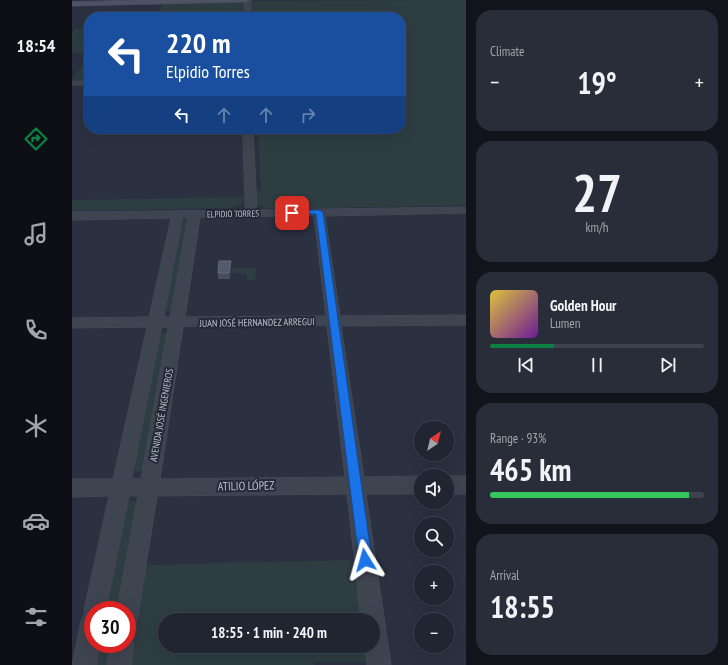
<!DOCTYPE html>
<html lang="en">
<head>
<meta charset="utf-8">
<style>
  :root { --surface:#202531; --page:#282d39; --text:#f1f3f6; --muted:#a2a5ab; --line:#3d424d; --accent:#0b8043 }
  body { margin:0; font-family:"PT Sans Narrow",sans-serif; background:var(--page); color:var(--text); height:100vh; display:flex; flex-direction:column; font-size:15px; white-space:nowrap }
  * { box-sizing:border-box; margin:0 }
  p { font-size:13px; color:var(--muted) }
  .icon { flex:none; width:22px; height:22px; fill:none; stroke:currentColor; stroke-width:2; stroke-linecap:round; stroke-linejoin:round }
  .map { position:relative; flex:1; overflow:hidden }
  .panel { display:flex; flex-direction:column; gap:10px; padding:10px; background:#12141b; width:262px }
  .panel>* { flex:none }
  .banner { position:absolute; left:12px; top:12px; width:322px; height:122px; border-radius:16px; box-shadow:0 4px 16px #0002,0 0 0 1px var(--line); background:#1a4fa0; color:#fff; overflow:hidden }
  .needle { width:26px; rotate:35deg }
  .tools { position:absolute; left:342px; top:421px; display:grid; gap:8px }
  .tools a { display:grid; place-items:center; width:40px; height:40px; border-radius:50%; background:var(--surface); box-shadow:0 4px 16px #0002,0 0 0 1px var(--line); font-size:20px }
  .speed { position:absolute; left:12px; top:601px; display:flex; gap:8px; font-size:20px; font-weight:700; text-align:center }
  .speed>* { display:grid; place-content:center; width:52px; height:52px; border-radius:50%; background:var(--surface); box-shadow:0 4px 16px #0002,0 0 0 1px var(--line); line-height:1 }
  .speed .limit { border:6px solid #d22; background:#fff; color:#111 }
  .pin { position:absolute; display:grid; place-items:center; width:34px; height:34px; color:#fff; margin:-17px; border-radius:8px; box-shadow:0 2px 6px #0006 }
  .me { position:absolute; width:44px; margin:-22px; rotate:352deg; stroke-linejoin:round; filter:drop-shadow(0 0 3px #0008) }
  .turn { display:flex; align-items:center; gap:14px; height:84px; padding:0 16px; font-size:18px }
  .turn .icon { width:52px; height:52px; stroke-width:2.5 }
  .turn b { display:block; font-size:28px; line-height:34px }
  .lanes { display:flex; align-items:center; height:38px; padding:0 16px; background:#0003; justify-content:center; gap:20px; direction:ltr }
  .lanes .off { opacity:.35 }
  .big { font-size:30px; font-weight:700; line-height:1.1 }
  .panel .tile { flex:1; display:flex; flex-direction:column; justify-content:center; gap:6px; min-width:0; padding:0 14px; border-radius:16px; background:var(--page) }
  .panel .dial { align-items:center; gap:0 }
  .dial b { font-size:52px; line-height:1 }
  .song { display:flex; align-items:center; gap:12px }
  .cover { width:48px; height:48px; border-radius:6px; background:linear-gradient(135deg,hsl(50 70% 55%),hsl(280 70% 35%)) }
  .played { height:4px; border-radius:2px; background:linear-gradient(90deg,var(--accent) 30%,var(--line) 30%) }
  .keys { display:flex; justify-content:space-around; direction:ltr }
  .heat { display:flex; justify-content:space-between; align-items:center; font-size:22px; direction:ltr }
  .charge { height:6px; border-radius:3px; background:linear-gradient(90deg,#34c759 93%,var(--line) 0) }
  .trip { position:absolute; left:86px; top:613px; width:222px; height:40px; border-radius:20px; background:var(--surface); box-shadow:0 4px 16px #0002,0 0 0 1px var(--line); font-weight:700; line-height:40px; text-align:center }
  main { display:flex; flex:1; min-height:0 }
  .dock { display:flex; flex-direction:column; width:72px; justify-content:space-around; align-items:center; background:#0d0f14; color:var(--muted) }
  .dock .icon { width:28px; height:28px }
  .dock .on { color:var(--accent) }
  .dock b { font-size:18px; color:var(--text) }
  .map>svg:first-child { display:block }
  .green { fill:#2d3d42 }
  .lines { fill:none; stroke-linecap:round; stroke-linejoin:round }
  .street-casing { stroke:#484d5b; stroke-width:1 }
  .secondary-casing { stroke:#484d5b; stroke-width:1 }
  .street { fill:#3f4451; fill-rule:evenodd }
  .secondary { fill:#4d5364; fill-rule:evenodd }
  .wall { fill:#464e5f }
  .shaded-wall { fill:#363d4e }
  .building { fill:#535a6b; stroke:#636a7a }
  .route { fill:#1a73e8; stroke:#114b97 }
  .labels { text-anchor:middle; stroke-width:4; stroke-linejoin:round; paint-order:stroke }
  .far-street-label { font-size:9px; fill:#bcc0cb; stroke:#232937 }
  .street-label { font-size:10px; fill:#bcc0cb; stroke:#232937 }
  .near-street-label { font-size:12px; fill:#bcc0cb; stroke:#232937 }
</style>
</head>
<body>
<main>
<nav class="dock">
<b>18:54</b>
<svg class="icon on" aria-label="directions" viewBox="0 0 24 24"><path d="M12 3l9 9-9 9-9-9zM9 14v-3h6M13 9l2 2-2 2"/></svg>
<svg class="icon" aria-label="music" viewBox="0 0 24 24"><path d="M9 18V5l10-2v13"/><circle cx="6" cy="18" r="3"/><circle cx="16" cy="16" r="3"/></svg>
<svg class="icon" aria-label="phone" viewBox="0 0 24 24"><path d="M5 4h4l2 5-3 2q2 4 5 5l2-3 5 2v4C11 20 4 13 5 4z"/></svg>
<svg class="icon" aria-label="climate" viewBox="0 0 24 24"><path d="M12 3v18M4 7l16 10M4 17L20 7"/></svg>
<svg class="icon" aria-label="car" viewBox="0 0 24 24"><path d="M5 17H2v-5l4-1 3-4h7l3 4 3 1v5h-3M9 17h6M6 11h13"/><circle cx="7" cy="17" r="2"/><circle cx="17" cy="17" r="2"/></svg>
<svg class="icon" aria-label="filters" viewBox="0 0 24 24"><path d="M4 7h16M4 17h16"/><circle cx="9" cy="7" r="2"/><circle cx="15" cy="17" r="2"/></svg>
</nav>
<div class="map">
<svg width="394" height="665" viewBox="0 0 394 665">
  <rect width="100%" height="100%" fill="#2b3141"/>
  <path class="green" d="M394,0V205L204,209L194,208L186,205L184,191H189L186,129H329V17H181L180,1Z
    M173,2L172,17H85L91,3Z
    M3,29H17V53H0V33Z
    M17,54V80H0Z
    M171,197L170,203L157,208L0,211V200Z
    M112,220H116L99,312L92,311L110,221Z
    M159,268H184L183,280H175V274L158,273Z
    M93,333L96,335L71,470C68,473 64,473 61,470L88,334Z
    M57,501H62L65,504L46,610H32L56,502Z
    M283,560L290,620H93V646H293L295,662H242V665H54L72,565Z
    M26,644H40L36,665H21Z"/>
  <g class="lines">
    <g class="street-casing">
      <path id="street" d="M173,0H179V17H173Z
        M0,81H17V85H0Z
        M171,129H181L185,210L394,207V213L253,216L268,316L394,315V325L269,326L292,477L349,476V494H294L319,665H295L293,646H301V620H289L275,494L85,496L66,616L63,624L55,627V610H45L66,496H57L34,610H21V644H28L24,665H0L9,621L13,613L12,610L37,496L0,497V479H41L75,327L0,328V318L77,317L99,218L0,220V212L173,210ZM242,216L254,316L113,317L128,218ZM111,218H116L98,317H92ZM255,326L273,477L88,479L111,327ZM90,327H96L69,479H60Z
        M375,476H394V494H375Z
        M55,634L58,636L62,644L59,665H35L38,644H55Z"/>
    </g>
    <g class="secondary-casing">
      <path id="secondary" d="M68,0H178L174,2L0,6V2Z"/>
    </g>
    <use href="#street" class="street"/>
    <use href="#secondary" class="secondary"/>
  </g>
  <path class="wall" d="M159,268L158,279H146V273Z"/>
  <path class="shaded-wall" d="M159,261V268L158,279L157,273Z"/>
  <path class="building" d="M147,261H159L157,273H146Z"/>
  <path class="route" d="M247,210L251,212L300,560L298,565L293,567L289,565L287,560L244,214L220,215L216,213L220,211Z"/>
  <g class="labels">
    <g class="far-street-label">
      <text transform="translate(161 214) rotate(-1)" y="3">ELPIDIO TORRES</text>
    </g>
    <g class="street-label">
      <text transform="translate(185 322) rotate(-1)" y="4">JUAN JOSÉ HERNANDEZ ARREGUI</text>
      <text transform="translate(89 415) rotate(-80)" y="4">AVENIDA JOSÉ INGENIEROS</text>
    </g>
    <g class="near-street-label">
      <text transform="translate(174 486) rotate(-1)" y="4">ATILIO LÓPEZ</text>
    </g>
  </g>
</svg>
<div class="tools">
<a><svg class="needle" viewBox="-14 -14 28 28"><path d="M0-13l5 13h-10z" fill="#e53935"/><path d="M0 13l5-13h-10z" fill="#a2a5ab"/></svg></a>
<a><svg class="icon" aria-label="sound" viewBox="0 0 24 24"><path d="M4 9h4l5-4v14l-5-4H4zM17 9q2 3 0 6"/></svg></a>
<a><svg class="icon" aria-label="search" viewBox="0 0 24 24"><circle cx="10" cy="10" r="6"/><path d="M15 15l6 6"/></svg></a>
<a>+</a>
<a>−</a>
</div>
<div class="speed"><div class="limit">30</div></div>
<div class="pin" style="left:220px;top:213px;background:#d93025"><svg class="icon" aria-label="arrive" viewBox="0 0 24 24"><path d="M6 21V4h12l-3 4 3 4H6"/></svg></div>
<svg class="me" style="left:293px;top:560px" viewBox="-20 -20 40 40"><path d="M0-17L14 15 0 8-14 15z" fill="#1a73e8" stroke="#fff" stroke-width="4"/></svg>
<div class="trip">18:55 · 1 min · 240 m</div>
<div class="banner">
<div class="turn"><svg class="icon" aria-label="left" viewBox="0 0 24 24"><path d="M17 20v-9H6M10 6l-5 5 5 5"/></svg><div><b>220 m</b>Elpidio Torres</div></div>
<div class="lanes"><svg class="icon" aria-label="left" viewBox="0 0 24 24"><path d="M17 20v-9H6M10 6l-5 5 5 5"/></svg><svg class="icon off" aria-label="ahead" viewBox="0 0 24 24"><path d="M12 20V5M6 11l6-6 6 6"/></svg><svg class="icon off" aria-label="ahead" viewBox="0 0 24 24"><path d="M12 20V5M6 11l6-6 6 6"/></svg><svg class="icon off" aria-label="right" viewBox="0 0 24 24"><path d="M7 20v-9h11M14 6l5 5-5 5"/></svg></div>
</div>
</div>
<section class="panel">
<div class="tile"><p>Climate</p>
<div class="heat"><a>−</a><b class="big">19°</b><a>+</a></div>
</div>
<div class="tile dial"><b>27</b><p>km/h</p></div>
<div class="tile">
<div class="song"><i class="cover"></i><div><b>Golden Hour</b><p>Lumen</p></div></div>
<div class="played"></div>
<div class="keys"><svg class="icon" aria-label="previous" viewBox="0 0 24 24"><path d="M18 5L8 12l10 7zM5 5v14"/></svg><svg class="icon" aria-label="pause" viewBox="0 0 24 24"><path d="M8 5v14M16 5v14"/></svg><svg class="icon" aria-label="next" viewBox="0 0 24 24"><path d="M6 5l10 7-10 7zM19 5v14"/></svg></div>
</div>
<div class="tile"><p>Range · 93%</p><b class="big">465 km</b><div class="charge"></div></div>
<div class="tile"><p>Arrival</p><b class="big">18:55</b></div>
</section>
</main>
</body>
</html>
